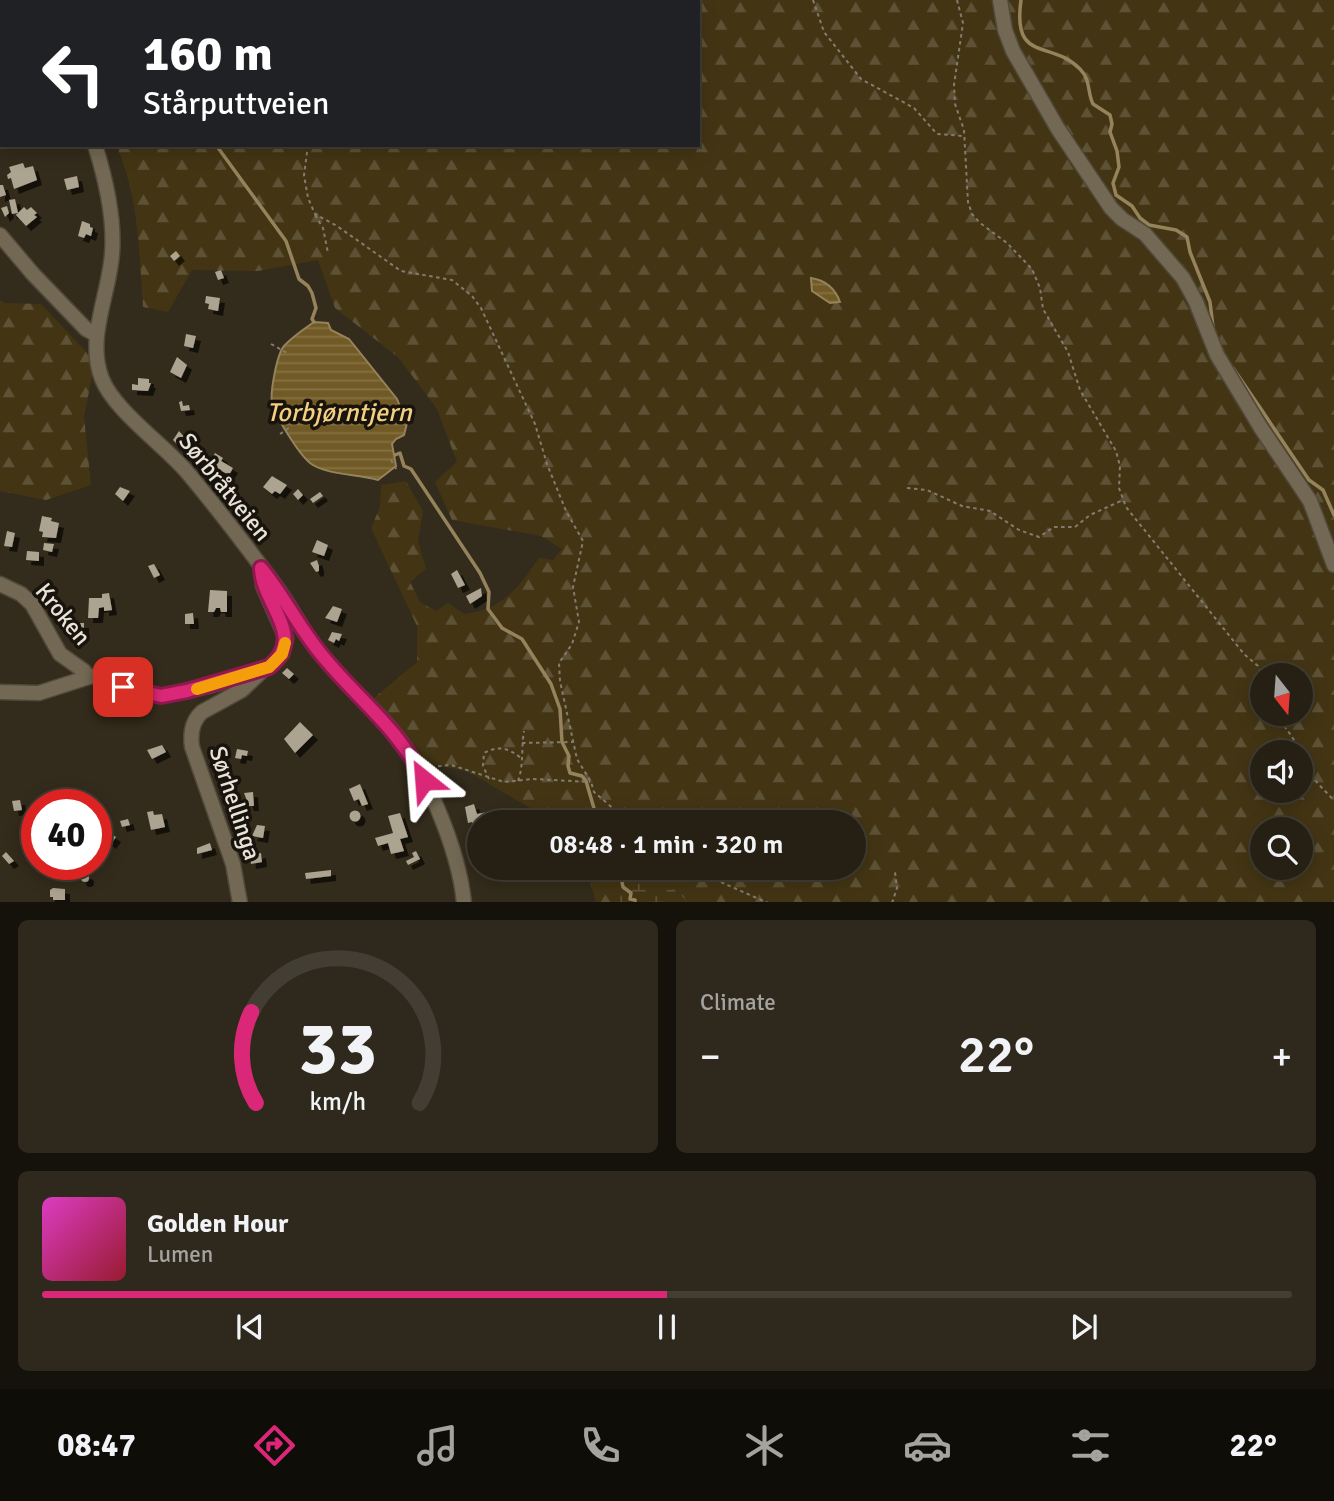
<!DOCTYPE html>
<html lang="en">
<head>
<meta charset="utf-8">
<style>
  :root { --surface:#262014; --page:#2e281d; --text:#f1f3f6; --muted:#a4a3a0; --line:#423e34; --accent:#db2777 }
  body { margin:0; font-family:Signika,sans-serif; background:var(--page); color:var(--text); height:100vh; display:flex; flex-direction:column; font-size:26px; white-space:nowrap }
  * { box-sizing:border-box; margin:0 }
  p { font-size:23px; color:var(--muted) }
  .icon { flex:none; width:38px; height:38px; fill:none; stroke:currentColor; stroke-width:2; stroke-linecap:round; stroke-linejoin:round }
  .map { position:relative; height:902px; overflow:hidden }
  .sheet { display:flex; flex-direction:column; gap:18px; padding:18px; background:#15120b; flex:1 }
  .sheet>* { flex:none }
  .top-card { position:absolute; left:0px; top:0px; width:700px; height:147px; box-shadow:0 4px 18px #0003,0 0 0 2px var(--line); background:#202124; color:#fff; overflow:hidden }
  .needle { width:46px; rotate:163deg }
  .buttons { position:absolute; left:1250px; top:663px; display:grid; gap:14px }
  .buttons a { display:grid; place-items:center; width:63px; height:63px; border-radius:50%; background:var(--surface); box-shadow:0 4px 18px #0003,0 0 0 2px var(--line); font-size:35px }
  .speed { position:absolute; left:21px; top:789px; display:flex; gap:14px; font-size:35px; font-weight:700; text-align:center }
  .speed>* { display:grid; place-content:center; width:91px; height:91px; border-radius:50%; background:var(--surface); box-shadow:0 4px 18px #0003,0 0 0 2px var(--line); line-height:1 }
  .speed .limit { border:10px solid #d22; background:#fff; color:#111 }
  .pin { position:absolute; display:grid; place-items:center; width:60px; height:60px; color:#fff; margin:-30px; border-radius:14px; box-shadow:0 4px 10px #0006 }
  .me { position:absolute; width:77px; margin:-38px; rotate:332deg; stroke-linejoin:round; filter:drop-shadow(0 0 5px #0008) }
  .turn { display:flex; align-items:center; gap:24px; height:147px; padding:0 28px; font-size:32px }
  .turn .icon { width:91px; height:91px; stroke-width:2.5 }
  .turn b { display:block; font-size:49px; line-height:60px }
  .big { font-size:52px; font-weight:600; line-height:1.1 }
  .sheet .card { flex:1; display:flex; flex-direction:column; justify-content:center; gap:10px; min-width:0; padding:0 24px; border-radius:10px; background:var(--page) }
  .sheet .dial { align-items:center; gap:0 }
  .dial svg { height:182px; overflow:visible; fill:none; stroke:var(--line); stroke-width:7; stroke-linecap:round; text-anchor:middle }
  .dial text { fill:var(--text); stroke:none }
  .song { display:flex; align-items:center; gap:21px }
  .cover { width:84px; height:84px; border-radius:10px; background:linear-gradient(135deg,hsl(310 70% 55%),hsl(350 70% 35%)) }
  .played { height:7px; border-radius:4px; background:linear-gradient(90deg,var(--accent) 50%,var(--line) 50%) }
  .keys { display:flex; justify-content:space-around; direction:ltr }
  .heat { display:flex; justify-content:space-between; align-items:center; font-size:38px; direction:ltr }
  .sheet .tiles { flex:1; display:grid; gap:18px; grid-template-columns:1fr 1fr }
  .card:last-child { grid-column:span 2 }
  .trip { position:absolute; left:467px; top:810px; width:399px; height:70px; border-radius:35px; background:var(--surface); box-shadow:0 4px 18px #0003,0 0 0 2px var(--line); font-weight:600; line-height:70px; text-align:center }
  .menu { display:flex; height:112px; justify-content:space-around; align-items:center; background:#0f0d08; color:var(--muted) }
  .menu .icon { width:49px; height:49px }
  .menu .selected { color:var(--accent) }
  .menu b { font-size:32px; color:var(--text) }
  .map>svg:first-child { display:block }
  .forest { fill:url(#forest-firs); fill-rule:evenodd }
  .wetland { fill:url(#wetland-marsh) }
  .water { fill:url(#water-rules); stroke:#95835b; stroke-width:2 }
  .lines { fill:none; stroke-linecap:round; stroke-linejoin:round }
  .stream { stroke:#95835b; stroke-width:3.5 }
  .building { fill:#aca390; filter:url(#shadow) }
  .minor-casing { stroke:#50493a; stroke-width:17 }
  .path { stroke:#837c6f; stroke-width:2; stroke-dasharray:3.5 3.5; stroke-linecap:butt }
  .minor { stroke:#726853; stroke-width:14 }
  .route-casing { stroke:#8e194d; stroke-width:18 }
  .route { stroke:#db2777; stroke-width:12 }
  .slow { stroke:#f59e0b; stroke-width:12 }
  .labels { text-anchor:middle; stroke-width:7; stroke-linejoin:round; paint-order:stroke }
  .street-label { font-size:24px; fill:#e9e4da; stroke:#18140d }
  .water-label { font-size:26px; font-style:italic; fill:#f3cf80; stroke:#18140d }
</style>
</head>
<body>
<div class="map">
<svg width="1334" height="903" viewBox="0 0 1334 903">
  <defs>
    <pattern id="forest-firs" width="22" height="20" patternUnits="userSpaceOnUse" patternTransform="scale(1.75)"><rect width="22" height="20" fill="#433514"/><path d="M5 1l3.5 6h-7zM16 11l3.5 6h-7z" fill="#5e5236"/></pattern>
    <pattern id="wetland-marsh" width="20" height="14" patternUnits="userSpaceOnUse" patternTransform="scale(1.75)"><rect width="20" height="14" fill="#433514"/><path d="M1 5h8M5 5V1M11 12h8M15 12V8" fill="none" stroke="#5e5236"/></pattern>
    <pattern id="water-rules" width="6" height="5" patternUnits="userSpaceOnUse" patternTransform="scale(1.75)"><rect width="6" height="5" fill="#715a25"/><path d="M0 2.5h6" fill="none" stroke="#857244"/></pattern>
    <filter id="shadow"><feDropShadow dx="5" dy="5" stdDeviation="0" flood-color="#0009"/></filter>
  </defs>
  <rect width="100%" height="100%" fill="#332b1b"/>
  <path class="forest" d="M121,0H620V2H122Z
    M667,0H1334V902H688L650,868H854V822H554L467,771L410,760L362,708L417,662V626L371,528L380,507L381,485L406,481L423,511L418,541L426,569L410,582L420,602L436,611L448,603L464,614C501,611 519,587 539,558L553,560L562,549L541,536L452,520L435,482L457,462L437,409L398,357L335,308L318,260L258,271L192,270L168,312L143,307C139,252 139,196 116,145H698V2ZM1262,676H1300V714H1262ZM1262,752H1300V791H1262ZM1262,830H1300V868H1262Z
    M0,300L5,303L41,304L95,361L84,417L91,485L46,500L0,491Z
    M586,868H601L620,902H596Z"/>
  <path class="wetland" d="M601,868H650L688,902H620Z"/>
  <path class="water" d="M811,278C824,280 835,288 840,302L830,303L812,291Z
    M314,322L328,323L331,330L349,339L397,399L407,423L404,435L396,439L392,444L396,466L378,480C359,474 325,475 310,463C299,454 275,416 272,403C270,392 277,354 284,346C292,337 304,329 314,322Z"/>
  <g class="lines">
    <path class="stream" d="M190,0L191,2
      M1021,0C1012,64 1051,39 1080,69C1091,80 1087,92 1093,104L1110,115L1112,124L1110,132L1117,151L1119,167L1113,183L1116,195L1132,206L1140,218L1149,225L1176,230L1187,237L1190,252L1210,302L1213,327
      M216,145L286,241L299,279L308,286L312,293L316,308L312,319L314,322
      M1233,368L1309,480L1323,490L1334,515
      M395,455L400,453L404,466L411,469L480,573L489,592L488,609L502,628L522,639L551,684L560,709L562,742L569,756L568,766L570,773L582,776L586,781L598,822
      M624,868L626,878L622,882L623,887L631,893L630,899L635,900V903"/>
  </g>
  <path class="building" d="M23,163L25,168L33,166L37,180L14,189L11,178L8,179L7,175L11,172L9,167Z
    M77,176L79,187L67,190L64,179Z
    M0,185H3L6,195L0,197Z
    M15,199L18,213L12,214L9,200Z
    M7,206L9,213L5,217L1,208Z
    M24,207L27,210L31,207L37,213L34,215L37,217L26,226L16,215Z
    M82,221L90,224V227L93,228L91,236L86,234L84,238L78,236Z
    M176,251L180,256L174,261L170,256Z
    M221,270L224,278L218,280L215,272Z
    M206,296L220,298L218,311L208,309L209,304L205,303Z
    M186,334L196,336L193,348L184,346Z
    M177,357L187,365L181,378L170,372Z
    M138,378L149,379V383H151L148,391L132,390V384L138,385Z
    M182,401L183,406L189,405L190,410L181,411L179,402Z
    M179,431L187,440L180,447L173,440Z
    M215,453L223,458L221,461L233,468L229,475L209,464Z
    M272,476L287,485L280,494L275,491L272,494L263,487Z
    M120,487L130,491L123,501L115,494Z
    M298,489L303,495L298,500L293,494Z
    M320,492L323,496L313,503L310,499Z
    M42,516L52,518L51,521L59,523L56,538L42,537L43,532L39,531Z
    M7,531L15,533L12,547L4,546Z
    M317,540L328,545L324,556L312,552Z
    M44,543L54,544L52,552L43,550Z
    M27,551L39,552V561L26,560Z
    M317,560L319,566V571L316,572L310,563Z
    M154,564L160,575L154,578L148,566Z
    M457,570L465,585L458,588L451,574Z
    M481,588L482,596L470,604L466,596Z
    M210,590L227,591V612H221L220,608H216L214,612H208Z
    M109,593L112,610L104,611V607L99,608L98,618H88L89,598H102V594Z
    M333,606L342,609L337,622L325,618Z
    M193,613L194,624H185V614Z
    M72,623H84V636L72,635Z
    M332,632L342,634L339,641L336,639L334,643L328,640Z
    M287,668L294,674L289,679L282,673Z
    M300,722L313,735L295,753L284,739Z
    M162,745L166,752L152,759L147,750Z
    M237,749L248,751L247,756L242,755L241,759L235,758Z
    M360,784L368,804L362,806L359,799L354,801L349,789Z
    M253,792L254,806H249L244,793Z
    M20,800L22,810L14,811L12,801Z
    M474,804L477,814L487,812L491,822H480V828L475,829L472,822L468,823L465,807Z
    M495,810H513V815L509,817L495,815Z
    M349.5 816a5.5 5.5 0 1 1 11 0a5.5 5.5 0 1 1-11 0Z
    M153,811L154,815L162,814L165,827L151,830L147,812Z
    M400,813L408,837L400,839L404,851L391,854L388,843L378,846L375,838L393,833L388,816Z
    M128,819L130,825L122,827L120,821Z
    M257,825L265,826L263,838L252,836Z
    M107,831L116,837L111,844L102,837Z
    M210,843L212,850L197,854V848Z
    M416,851L420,859L408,865L406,861L414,857L412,853Z
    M6,852L14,861L9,864L2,856Z
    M261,853L262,862L251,864L250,855Z
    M331,870V876L306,879L305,873Z
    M81 878a4 4 0 1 1 8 0a4 4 0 1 1-8 0Z
    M53,888L65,889V900H53V897H50V890Z"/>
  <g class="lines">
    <g class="minor-casing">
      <path id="minor" d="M1000,0L1005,30L1013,51L1058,129L1111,208L1122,219L1145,234L1183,278L1196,302L1217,355L1261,428L1310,501L1334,565
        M46,2V0
        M95,145C106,180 115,218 112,254C109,295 86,339 102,379C114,410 164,445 187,472C218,509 247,547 275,585C290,605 301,627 315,647C337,677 367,701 391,729C425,768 459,850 464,903
        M0,235L33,274L86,329L97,335
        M0,584L21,594L32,604L60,654L84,671L86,676
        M0,692L39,693L92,676L123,687L161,696L209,686L269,667L282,654L286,638L263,586L261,569
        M240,903L233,864L192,747C190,733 192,721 202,712L242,690L263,670"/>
    </g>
    <path class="path" d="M813,0L824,32L861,79L914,108L937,134L963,136
      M957,0L963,23L954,85L955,104L964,130L968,202L972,214L980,223L1007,243L1032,269L1040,288L1043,309L1068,352L1080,390L1116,451L1120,466L1119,488L1126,507L1244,654L1258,666L1262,676
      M327,2L328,0
      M308,145L304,175L308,198L315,214L337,226L401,271L452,280L472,296L481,308L535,424L547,464L566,511L583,541L573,587L579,622L572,644L559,663L560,681L577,759L591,782L594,792L629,822
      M315,215L323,228L328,253
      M271,344L287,353
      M280,434L292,426
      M391,460L398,472
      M907,488L927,490L962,506L990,511L1019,530L1039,537L1054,527H1075L1090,515L1123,500
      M1277,714C1282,725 1289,731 1295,742C1302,753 1304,766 1312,776C1318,785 1327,792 1334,801
      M522,743L573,742
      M431,767L451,765L504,782L533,779L590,782
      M489,779L483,766L484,753C499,745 508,748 521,758
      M518,781C524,765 521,748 524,731
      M689,868L768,903
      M892,903L897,888L895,872"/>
    <use href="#minor" class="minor"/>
  </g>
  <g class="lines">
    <g class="route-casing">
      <path id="route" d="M123,687L161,696L187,691L269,667C308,636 262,605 261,568C285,597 301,632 326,660C362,703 398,728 424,780"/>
    </g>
    <use href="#route" class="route"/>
    <path class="slow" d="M197,689L269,667L282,654L285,643"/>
  </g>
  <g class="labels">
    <g class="street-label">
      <text transform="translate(225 487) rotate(51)" y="8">Sørbråtveien</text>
      <text transform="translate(63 614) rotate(51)" y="8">Kroken</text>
      <text transform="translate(235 803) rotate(72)" y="8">Sørhellinga</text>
    </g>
    <g class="water-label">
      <text x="339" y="421">Torbjørntjern</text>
    </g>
  </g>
</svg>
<div class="buttons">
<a><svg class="needle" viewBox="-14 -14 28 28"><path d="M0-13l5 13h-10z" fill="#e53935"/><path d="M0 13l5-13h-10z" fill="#a4a3a0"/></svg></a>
<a><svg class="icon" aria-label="sound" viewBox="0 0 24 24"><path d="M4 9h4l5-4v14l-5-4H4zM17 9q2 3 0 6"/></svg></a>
<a><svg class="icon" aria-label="search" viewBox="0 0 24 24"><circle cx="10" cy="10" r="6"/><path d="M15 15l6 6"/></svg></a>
</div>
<div class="speed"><div class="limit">40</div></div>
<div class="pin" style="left:123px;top:687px;background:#d93025"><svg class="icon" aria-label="arrive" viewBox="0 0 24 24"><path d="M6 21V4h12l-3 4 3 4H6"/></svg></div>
<svg class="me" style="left:424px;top:780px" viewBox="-20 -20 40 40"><path d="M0-17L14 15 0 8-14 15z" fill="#db2777" stroke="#fff" stroke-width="4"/></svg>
<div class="trip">08:48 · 1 min · 320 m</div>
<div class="top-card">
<div class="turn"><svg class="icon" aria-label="left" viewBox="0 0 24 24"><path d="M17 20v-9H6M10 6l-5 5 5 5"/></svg><div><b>160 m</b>Stårputtveien</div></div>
</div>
</div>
<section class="sheet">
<div class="tiles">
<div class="card dial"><svg viewBox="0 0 100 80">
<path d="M14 69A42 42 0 1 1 86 69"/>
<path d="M14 69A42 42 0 0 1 12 29" stroke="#db2777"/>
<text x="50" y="56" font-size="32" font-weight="700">33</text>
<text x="50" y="72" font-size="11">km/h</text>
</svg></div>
<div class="card"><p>Climate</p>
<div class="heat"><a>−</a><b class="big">22°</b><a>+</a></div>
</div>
<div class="card">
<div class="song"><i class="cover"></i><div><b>Golden Hour</b><p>Lumen</p></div></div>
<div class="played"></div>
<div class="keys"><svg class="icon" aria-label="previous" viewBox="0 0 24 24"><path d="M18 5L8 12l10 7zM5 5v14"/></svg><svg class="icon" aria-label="pause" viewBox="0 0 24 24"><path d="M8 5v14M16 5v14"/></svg><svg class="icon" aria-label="next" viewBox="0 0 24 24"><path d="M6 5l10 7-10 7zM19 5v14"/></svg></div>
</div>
</div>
</section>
<nav class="menu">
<b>08:47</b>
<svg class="icon selected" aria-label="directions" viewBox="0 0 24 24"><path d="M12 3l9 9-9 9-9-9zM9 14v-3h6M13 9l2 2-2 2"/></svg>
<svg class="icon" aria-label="music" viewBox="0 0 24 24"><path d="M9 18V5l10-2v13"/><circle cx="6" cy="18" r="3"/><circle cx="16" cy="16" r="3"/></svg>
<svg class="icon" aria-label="phone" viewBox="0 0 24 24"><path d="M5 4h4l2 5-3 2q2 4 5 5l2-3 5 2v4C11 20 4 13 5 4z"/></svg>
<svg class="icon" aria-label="climate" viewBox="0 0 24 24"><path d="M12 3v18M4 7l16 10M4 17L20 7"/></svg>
<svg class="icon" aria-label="car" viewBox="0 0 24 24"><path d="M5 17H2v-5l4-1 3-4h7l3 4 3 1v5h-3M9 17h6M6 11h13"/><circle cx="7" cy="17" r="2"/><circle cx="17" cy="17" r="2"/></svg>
<svg class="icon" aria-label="filters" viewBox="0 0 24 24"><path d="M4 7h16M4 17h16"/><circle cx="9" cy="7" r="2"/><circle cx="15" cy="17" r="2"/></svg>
<b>22°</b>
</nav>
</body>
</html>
